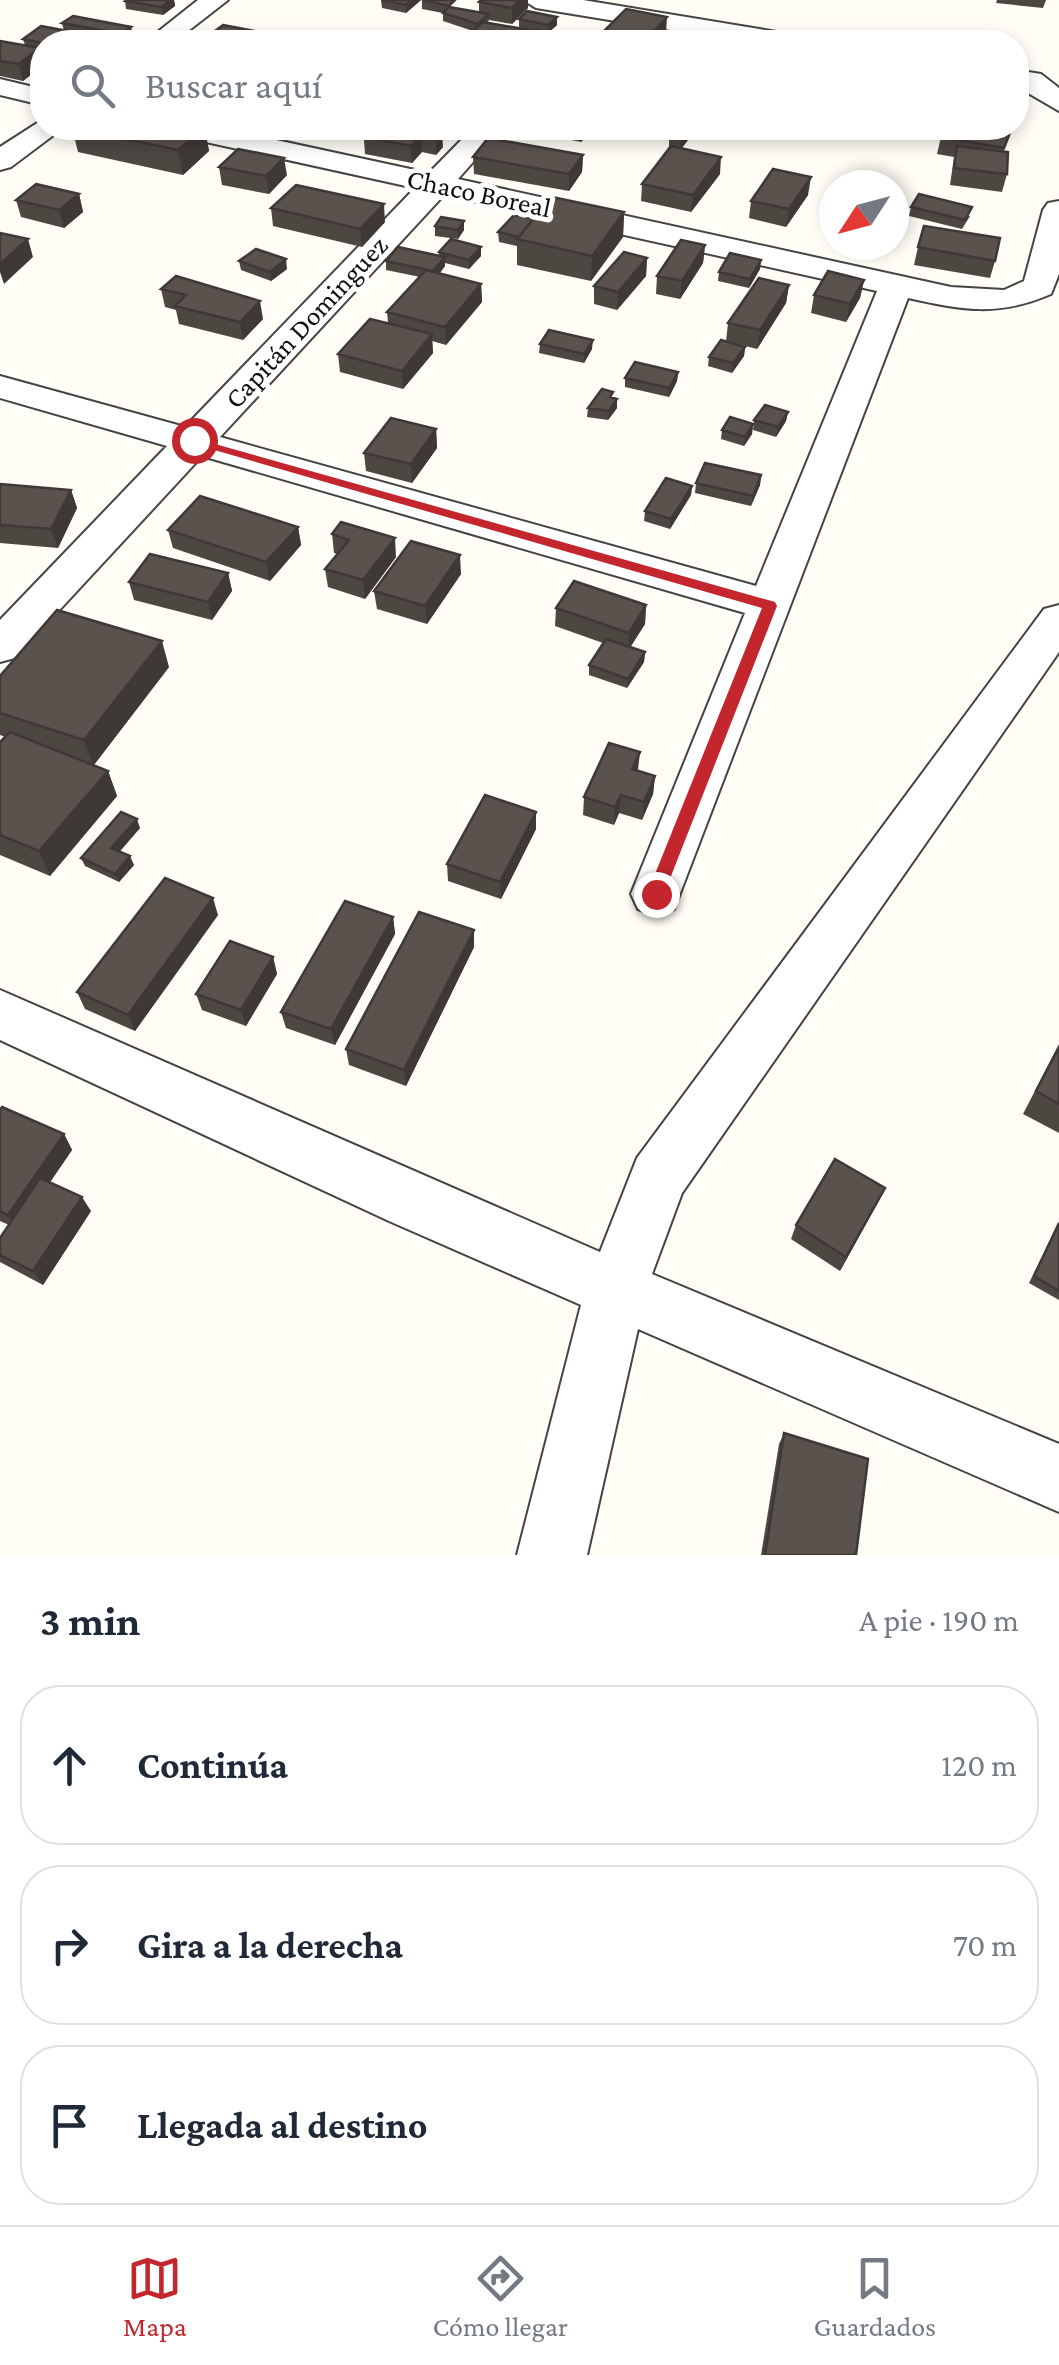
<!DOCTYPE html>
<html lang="es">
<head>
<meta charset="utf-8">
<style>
  :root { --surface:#fff; --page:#f6f6f7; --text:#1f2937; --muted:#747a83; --line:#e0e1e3; --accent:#c4262e }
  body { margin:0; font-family:"Crimson Pro",serif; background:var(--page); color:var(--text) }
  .compass { position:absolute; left:819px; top:170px; width:90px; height:90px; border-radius:50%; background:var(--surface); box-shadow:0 5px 15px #0003; rotate:234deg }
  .stop { position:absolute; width:30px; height:30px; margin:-22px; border:8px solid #c4262e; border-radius:50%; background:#fff }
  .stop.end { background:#c4262e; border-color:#fff; box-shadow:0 2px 10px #0008 }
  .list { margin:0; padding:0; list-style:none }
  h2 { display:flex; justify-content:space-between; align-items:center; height:130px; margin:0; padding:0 40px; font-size:42px }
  h2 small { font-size:32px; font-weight:400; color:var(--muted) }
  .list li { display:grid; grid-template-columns:65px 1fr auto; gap:30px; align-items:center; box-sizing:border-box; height:160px; margin:0 20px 20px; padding:0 20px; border:2px solid var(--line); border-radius:40px }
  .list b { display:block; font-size:38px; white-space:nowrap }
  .list em { font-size:32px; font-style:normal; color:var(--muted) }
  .icon { flex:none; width:55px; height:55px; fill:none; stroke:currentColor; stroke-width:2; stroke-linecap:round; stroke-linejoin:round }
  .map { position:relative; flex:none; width:1059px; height:1555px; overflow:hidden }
  .search { position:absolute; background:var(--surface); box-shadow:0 5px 15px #0003; left:30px; right:30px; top:30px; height:110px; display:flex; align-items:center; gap:25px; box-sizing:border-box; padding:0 35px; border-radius:40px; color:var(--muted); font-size:38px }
  .sheet { height:670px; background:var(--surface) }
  nav { display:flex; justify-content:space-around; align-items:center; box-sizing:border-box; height:140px; border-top:2px solid var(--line); background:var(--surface); font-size:28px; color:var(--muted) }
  nav a { display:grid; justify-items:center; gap:5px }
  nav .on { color:var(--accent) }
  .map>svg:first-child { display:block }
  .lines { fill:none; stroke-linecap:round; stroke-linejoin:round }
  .minor-casing { stroke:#444; stroke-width:4 }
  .minor { fill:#fff; fill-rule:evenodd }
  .wall { fill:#4d4742 }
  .shaded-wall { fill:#3f3936 }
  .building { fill:#5a524d; stroke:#3f3936; stroke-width:2.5 }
  .route { fill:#c4262e }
  .labels { text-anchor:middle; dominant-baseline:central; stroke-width:10; stroke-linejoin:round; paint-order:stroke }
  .far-street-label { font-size:28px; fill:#111; stroke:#fff }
</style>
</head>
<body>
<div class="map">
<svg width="1059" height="1555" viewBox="0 0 1059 1555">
  <rect width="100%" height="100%" fill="#fffdf5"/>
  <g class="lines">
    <g class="minor-casing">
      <path id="minor" d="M198 0H228L174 42H145Z
        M523 0H583L789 34 802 42H744L536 8Z
        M1016 70 1041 74 1059 88V111L1016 86Z
        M0 79 42 89V105L0 95Z
        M42 120V128H59L55 134 11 167 0 170V147Z
        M169 128H221L429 173 473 128H503L458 179 951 287 1004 290 1024 281 1043 210 1048 203 1059 201V274L1051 294C998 317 963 310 908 298L674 909 656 915 638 909 631 894 745 613 202 456 15 658 0 662V620L167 446 0 398V376L185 427 415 188 183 137 173 134ZM444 195 877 291 756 586 220 437Z
        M1059 605V652L682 1193 652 1274 1059 1444V1512L638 1329 587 1555H517L581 1305 389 1221 0 1040V990L600 1252 637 1158 1044 609Z"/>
    </g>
    <use href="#minor" class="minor"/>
  </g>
  <path class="wall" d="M126 0H174L175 6 163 15 126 9 125 1Z
    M381 0H421L406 13 382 8Z
    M528 0V8L512 24 489 20 488 22 529 42H469V35L473 31 443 21V13L422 9V1L479 12V2Z
    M997 0H1046L1043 8 996 3Z
    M557 17V25L548 33 519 28V19Z
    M62 23 131 27 133 35 123 42 88 36 42 42V66L23 81 0 76V41L25 45 23 39 64 31Z
    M72 128H205L209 151 183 175 78 152Z
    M349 128H429L443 147 436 155 422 152 412 163 365 154 364 140 350 138Z
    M553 128H594L581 142 552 136Z
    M651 128H697L682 148 720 174 691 212 641 201 642 184 670 148H669V138L651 135Z
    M996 128 1005 152 1007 174 1002 192 950 185 954 157 937 154 941 137Z
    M583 155 582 172 569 191 474 174 473 157Z
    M219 167 287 175 269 194 222 185Z
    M79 194 83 212 64 228 21 217 16 200Z
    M808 195 786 227 749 218 751 201Z
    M911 207 970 216 962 229 909 216Z
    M271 208 385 222 362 247 273 226Z
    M624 212 623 237 591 281 517 265V246L499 242 498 232 533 219Z
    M435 226 464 230 458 239 435 236Z
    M705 245 703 263 680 299 656 294 657 276Z
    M918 247 995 261 990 278 914 265Z
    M439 252 481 256 469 269 445 263V266L440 273 481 284 482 302 446 345 432 341 433 353 403 389 340 372 338 354 388 323 387 312 420 277 386 270V261L439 256Z
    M647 258 646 276 617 310 594 304V286Z
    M761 260 760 269 749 288 718 281 719 272Z
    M239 261 287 269 271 281 241 270Z
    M176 276 263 319 243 340 179 324 176 310 165 307 161 289Z
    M864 280 860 298 846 322 811 313 814 295Z
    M789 285 786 303 757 349 726 341 728 323Z
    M540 344 592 349 584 363 539 353Z
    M745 347 744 356 732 373 708 366 709 357Z
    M678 372 677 381 669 397 625 387V378Z
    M612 398 617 399V408L608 420 587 417 588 408Z
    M788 412 786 421 776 437 753 430 754 420Z
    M753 424 752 434 744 446 721 439 722 430Z
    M436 429 437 448 412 483 366 471 364 453Z
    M761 475 760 485 751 506 695 493 696 483Z
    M0 484 71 490 77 508 58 548 0 543Z
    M692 486 691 495 670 529 644 521 645 511Z
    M298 527 301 545 270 581 173 548 168 530Z
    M332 534 396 557 365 599 328 587 325 569 337 554 334 553Z
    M228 573 232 591 212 620 134 600 129 582Z
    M461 574 427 624 377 609 374 591Z
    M646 605 645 624 630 647 645 652 644 662 627 688 589 675V665L603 643 555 626 556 608Z
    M169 667 94 765 108 771 117 796 50 876 0 855V742L5 737 0 735V676Z
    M638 770 655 776 653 794 642 820 619 813 614 825 583 815 584 797Z
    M536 812V829L501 899 448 881 447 864Z
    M140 828 120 851 134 865 119 882 85 866 81 858Z
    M218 915 135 1031 85 1009 77 992Z
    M393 917 395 934 335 1045 286 1028 281 1012Z
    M474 947 406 1086 349 1065 346 1049Z
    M273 957 277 974 246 1026 202 1010 196 994Z
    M1059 1044V1133L1023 1114Z
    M0 1110 64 1134 72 1150 50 1182 91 1211 43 1285 0 1262V1238L9 1225 0 1221Z
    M878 1202 840 1271 791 1239 796 1225Z
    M1059 1222V1300L1029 1283Z
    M784 1433 856 1555H761L779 1444Z"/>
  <path class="shaded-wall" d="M170 0H174L175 6 163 15 162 7Z
    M411 0H421L406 13V5Z
    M520 0H528V8L512 24V8Z
    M557 17V25L548 33V25Z
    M667 17 666 33 658 42H644Z
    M131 27 133 35 123 42 121 34Z
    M529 30V42H516Z
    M254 31 255 39 251 42H240Z
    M88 35 90 42H78Z
    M40 48 42 66 23 81 19 64Z
    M204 128 209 151 183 175 178 150Z
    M581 128H594L581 142Z
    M686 128H697L680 150 682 133Z
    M442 130 443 147 436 155V137Z
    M421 134 422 152 412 163 411 146Z
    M583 155 582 172 569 191V174Z
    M721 157 720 174 691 212 693 195Z
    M284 158 287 175 269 194 266 176Z
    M811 177 808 195 786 227 789 209Z
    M79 194 83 212 64 228 59 210Z
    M384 204 385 222 362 247 360 229Z
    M624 212 623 237 591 281 592 256Z
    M464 221V230L458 239V230Z
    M28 239 33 257 4 284 0 272V264Z
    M705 245 703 263 680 299 682 281Z
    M481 247V256L469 269V260Z
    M445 257V266L434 280 433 271Z
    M647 258 646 276 617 310 618 292Z
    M286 259 287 269 271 281 270 272Z
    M761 260 760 269 749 288 750 279Z
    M864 280 860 298 846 322 850 304Z
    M481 284 482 302 446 345 445 327Z
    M789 285 786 303 757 349 760 330Z
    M260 301 263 319 243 340 240 322Z
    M432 334 433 353 403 389 402 371Z
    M593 340 592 349 584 363V354Z
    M745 347 744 356 732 373 733 363Z
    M678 372 677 381 669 397V388Z
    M617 399V408L608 420 609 411Z
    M788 412 786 421 776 437 778 427Z
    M753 424 752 434 744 446 745 437Z
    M436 429 437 448 412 483 411 464Z
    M761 475 760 485 751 506 753 496Z
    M692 486 691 495 670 529 671 519Z
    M71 490 77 508 58 548 51 529Z
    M298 527 301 545 270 581 266 562Z
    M395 538 396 557 365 599 363 580Z
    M460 555 461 574 427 624 425 606Z
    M228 573 232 591 212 620 208 602Z
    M646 605 645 624 628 651 629 633Z
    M162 641 169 667 93 766 84 740Z
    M645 652 644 662 627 688 628 679Z
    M640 752 638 770 632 769Z
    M108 771 117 796 50 876 39 851Z
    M655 776 653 794 642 820 644 802Z
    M621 795 619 813 614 825 615 807Z
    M536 812V829L501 899 500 882Z
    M137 819 140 828 115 857 111 848Z
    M130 856 134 865 119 882 115 874Z
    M213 898 218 915 135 1031 128 1015Z
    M393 917 395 934 335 1045 331 1029Z
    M474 930V947L406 1086 404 1070Z
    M273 957 277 974 246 1026 241 1010Z
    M64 1134 72 1150 18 1229 8 1215Z
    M885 1188 878 1202 840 1271 846 1257Z
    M82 1197 91 1211 43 1285 33 1271Z"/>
  <path class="building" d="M126 0H170L162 7 125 1Z
    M382 0H411L406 5Z
    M422 0H455L449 6Z
    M481 0H520L512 8 479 2Z
    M449 7 489 14 478 24 443 13Z
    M626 9 667 17 644 42H618L597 38Z
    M527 11 557 17 548 25 519 19Z
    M73 16 131 27 121 34 62 23Z
    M483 22 529 30 516 42 469 35Z
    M223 25 254 31 240 42H211L203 40Z
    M41 26 88 35 78 42H81L42 43 23 39Z
    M750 35 793 42H744Z
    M0 41 40 48 19 64 0 61Z
    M72 128H204L178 150Z
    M373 128H429L442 130 436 137 421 134 411 146 364 137Z
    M672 128H686L682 133 670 130Z
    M945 128H996L1011 130 1004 148 941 137Z
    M488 138 583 155 569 174 473 157Z
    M671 146 721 157 693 195 642 184Z
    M957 146 1008 152 1007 174 954 168Z
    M238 149 284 158 266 176 219 167Z
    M773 169 811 177 789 209 751 201Z
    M36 184 79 194 59 210 16 200Z
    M296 185 384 204 360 229 271 208Z
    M919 194 972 207 965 220 911 207Z
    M552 197 624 212 592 256 517 239Z
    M514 215 533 219 519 237 498 232Z
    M441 217 464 221 458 230 435 226Z
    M924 226 1000 238 995 261 918 247Z
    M0 233 28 239 0 264Z
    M451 239 481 247 469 260 439 252Z
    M681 240 705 245 682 281 657 276Z
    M398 247 445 257 433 271 386 261Z
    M256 249 286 259 270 272 239 261Z
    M624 252 647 258 618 292 594 286Z
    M730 253 761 260 750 279 719 272Z
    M426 270 481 284 445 327 387 312Z
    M828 271 864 280 850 304 814 295Z
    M176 276 260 301 240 322 175 306 186 295 161 289Z
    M759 278 789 285 760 330 728 323Z
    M370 319 432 334 402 371 338 354Z
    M549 330 593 340 584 354 540 344Z
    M721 340 745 347 733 363 709 357Z
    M635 362 678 372 669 388 625 378Z
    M602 389 613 392 610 397 617 399 609 411 588 408Z
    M765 405 788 412 778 427 754 420Z
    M730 417 753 424 745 437 722 430Z
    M391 418 436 429 411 464 364 453Z
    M705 463 761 475 753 496 696 483Z
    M666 478 692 486 671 519 645 511Z
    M0 484 71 490 51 529 0 525Z
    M200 496 298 527 266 562 168 530Z
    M341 522 395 538 363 580 325 569 349 540 332 534Z
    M411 541 460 555 425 606 374 591Z
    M150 554 228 573 208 602 129 582Z
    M574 581 646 605 629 633 556 608Z
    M57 610 162 641 84 740 0 713V676Z
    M606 639 645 652 628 679 589 665Z
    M10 732 108 771 39 851 0 835V742Z
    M609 743 640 752 632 769 655 776 644 802 621 795 615 807 584 797Z
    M485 795 536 812 500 882 447 864Z
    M121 812 137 819 111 848 130 856 115 874 81 858Z
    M165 878 213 898 128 1015 77 992Z
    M345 901 393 917 331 1029 281 1012Z
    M419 912 474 930 404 1070 346 1049Z
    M230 941 273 957 241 1010 196 994Z
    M1059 1047V1104L1036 1091Z
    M2 1107 64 1134 8 1215 0 1211V1110Z
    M835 1159 885 1188 846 1257 796 1225Z
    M40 1178 82 1197 33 1271 0 1255V1238Z
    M1059 1223V1291L1034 1276Z
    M784 1433 868 1459 856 1555H765Z"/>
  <path class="route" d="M190 437 775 602 777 606 662 899 656 901 647 894 762 608 190 443Z"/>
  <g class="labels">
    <g class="far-street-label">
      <text transform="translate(479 193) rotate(12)">Chaco Boreal</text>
      <text transform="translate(306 322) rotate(-47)">Capitán Dominguez</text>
    </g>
  </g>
</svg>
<svg class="compass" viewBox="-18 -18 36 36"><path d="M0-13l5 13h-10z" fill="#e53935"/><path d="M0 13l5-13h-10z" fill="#747a83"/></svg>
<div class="stop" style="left:194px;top:440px"></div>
<div class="stop end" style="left:656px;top:894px"></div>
<div class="search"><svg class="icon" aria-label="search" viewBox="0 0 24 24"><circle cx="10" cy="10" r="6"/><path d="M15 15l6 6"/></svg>Buscar aquí</div>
</div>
<section class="sheet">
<h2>3 min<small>A pie · 190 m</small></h2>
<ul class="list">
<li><svg class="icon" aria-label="ahead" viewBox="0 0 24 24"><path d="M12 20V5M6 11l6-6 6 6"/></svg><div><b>Continúa</b></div><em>120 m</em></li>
<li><svg class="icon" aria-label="right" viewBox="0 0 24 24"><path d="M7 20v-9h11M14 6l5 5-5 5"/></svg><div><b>Gira a la derecha</b></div><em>70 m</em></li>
<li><svg class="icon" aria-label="arrive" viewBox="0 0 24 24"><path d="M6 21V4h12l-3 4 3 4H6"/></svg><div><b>Llegada al destino</b></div></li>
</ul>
</section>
<nav>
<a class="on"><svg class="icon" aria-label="map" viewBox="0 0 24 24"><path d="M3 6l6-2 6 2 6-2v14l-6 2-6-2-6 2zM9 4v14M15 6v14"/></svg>Mapa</a>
<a><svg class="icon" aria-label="directions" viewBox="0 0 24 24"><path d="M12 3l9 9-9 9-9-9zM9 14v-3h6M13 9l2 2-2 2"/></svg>Cómo llegar</a>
<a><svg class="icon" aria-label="saved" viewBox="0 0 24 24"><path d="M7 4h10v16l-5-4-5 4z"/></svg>Guardados</a>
</nav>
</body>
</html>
